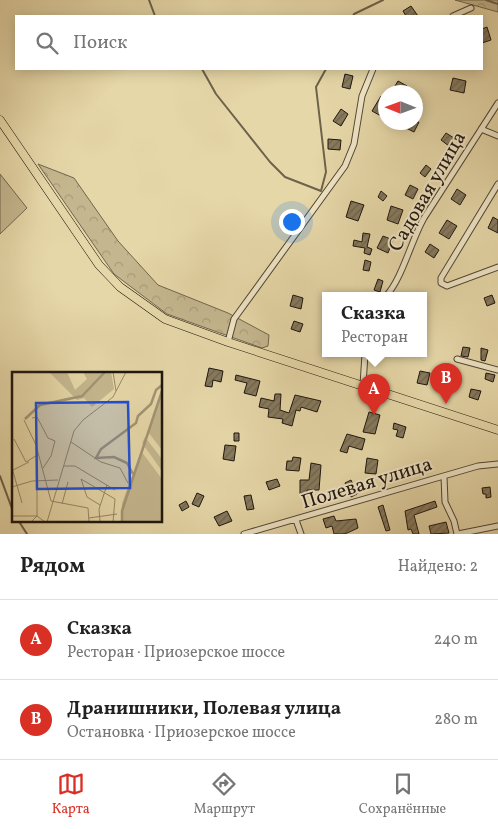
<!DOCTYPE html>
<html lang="ru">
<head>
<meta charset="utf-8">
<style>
  :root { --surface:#fff; --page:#f2f2f2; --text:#222; --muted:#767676; --line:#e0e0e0; --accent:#d93025 }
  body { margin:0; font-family:Vollkorn,serif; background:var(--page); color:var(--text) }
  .compass { position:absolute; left:378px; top:85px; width:45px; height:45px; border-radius:50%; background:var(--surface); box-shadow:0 2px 12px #0003; rotate:271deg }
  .you { position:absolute; left:291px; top:221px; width:18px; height:18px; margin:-12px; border:4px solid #fff; border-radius:50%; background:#1a73e8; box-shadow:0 0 0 8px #1a73e833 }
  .badge { display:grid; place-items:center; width:32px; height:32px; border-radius:50%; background:var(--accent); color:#fff; font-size:16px; font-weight:700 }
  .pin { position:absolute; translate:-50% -41px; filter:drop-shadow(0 1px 2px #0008) }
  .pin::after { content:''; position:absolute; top:26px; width:18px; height:15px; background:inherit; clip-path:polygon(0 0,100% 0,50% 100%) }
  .popup { position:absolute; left:322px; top:292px; width:105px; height:65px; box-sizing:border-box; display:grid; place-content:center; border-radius:0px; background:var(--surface); filter:drop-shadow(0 1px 4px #0005); font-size:16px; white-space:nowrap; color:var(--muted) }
  .popup b { font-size:19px; color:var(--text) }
  .popup::after { content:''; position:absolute; left:50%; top:100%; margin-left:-10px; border:10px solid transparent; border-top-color:var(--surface) }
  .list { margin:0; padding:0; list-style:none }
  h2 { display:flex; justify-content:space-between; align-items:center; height:65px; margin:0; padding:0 20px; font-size:21px }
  h2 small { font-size:16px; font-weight:400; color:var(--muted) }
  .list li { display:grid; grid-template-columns:32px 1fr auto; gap:15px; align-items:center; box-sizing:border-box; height:80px; padding:0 20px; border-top:1px solid var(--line) }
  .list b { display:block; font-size:19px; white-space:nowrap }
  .list p { margin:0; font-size:16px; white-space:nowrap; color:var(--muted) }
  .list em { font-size:16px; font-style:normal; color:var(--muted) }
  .icon { flex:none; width:28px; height:28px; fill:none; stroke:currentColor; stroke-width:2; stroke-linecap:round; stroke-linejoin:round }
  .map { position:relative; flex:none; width:498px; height:534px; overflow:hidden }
  .search { position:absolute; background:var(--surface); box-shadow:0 2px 12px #0003; left:15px; right:15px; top:15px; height:55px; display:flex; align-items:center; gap:12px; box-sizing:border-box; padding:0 18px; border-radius:0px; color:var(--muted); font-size:19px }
  .sheet { height:225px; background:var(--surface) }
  nav { display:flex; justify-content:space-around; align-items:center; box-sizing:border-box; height:70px; border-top:1px solid var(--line); background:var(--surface); font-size:14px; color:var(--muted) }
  nav a { display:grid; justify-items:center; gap:2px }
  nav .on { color:var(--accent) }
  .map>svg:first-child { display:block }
  .grass { fill:#c4b68e; stroke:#71664e }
  .forest { fill:url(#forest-crowns); stroke:#71664e }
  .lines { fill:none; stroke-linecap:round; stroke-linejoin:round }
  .stream { stroke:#6d624b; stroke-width:2 }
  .building { fill:url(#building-hatch); stroke:#1e150e }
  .street-casing { stroke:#504634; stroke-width:7 }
  .primary-casing { stroke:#1e150e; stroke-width:9 }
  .street { stroke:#efe5c6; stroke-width:5 }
  .primary { stroke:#e6d7a8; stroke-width:8 }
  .labels { text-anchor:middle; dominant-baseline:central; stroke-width:4; stroke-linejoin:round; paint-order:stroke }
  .street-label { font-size:20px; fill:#1e150e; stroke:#efe5c6 }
  .inset-river { fill:none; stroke:#a29574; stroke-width:2.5 }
  .inset-road { fill:none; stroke:#96896a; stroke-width:1 }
  .view { fill:#1d4ed8; fill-opacity:0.15; stroke:#1d4ed8; stroke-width:2.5 }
  .inset-edge { fill:none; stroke:#1e150e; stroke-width:2.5 }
</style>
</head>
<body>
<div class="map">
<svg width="498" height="534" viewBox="0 0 498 534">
  <defs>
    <pattern id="forest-crowns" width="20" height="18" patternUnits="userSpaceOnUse" patternTransform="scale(1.25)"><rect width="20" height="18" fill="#c4b68e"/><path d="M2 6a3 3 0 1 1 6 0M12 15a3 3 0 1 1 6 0" fill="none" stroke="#a89c79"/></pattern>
    <pattern id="building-hatch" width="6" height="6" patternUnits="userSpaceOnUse" patternTransform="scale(1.25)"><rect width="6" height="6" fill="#867a5e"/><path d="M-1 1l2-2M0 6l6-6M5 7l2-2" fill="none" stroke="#6d634c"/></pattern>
  </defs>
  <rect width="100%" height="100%" fill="#e6d7a8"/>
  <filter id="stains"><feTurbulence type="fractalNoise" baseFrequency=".004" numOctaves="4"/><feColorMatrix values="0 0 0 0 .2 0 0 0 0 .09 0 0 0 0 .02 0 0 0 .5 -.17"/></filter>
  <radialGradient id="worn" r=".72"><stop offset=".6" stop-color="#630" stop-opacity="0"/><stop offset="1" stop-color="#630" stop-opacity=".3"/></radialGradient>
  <path class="grass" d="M0 174 27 208 0 234Z"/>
  <path class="forest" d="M455 0H498V12Z
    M38 164 74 178 118 241 158 285 228 313 269 335 268 346 262 348 167 314 114 274Z"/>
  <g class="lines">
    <path class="stream" d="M149 0 155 16
      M486 0 498 4
      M353 16 354 14 383 0
      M202 69 216 94 270 162 285 177 321 191 326 172 316 87 326 69
      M0 476 14 514
      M18 520 27 534"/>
  </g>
  <path class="building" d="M411 6 418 16H406L403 11Z
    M487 27 491 40 482 43V29Z
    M345 74 353 76 350 89 342 87Z
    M453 78 466 81 464 93 450 90Z
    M398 81 407 86 403 92 392 91Z
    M381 96 386 99V109L381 116 372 111Z
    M341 109 348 114 341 126 333 121Z
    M407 122H419L414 132 404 127Z
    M446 133 454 138 449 146 441 140Z
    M328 139 341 140 340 150 328 149Z
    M426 165 431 169 425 177 420 173Z
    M410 185 418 189 413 199 405 195Z
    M457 189 466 195 460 205 451 199Z
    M381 191 387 196 383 201 378 197Z
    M351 201 364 205 358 221 346 217Z
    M391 206 403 210 398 224 387 220Z
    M493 217 498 220V233L488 228Z
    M447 220 457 226 449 239 439 233Z
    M363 233 370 234 367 247 372 249 370 255 364 253 365 248 353 246 354 240 362 242Z
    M383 236 393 240 388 253 377 248Z
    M430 244 439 250 434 258 425 252Z
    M365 260 371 262 369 271 363 270Z
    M378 279 383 281 380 292 374 290Z
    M293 295 303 298 301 309 290 306Z
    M492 295 495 303 487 306 484 298Z
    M294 321 303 324 300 332 291 329Z
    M463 347 470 348 468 357 461 356Z
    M481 348 488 350 485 361 481 360Z
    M209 368 223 371 221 382 213 380 212 387 205 386Z
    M420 371 430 373 427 385 417 383Z
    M486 373 495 375 493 382 485 379Z
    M236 375 260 381 256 396 244 393 247 383 235 380Z
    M471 389 481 391 478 400 469 397Z
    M275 394H281L280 410 289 413 295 395 321 401 317 412 301 407 300 411 296 410 292 426 282 423 283 419 268 417 269 409 259 407 261 398 274 401Z
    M369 412 380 415 375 434 363 432Z
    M394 423 406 427 403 438 396 436 398 430 393 429Z
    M234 433H239V441H234Z
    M347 434 365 439 362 450 349 446 347 453 340 451Z
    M225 445 236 446 234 461 223 459Z
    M293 457 301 458 299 471 286 470 287 461H292Z
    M367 458 378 460 376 474 365 473Z
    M311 463 321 465 319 490H307V494H300V480H309Z
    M277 479 280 486 269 490 266 482Z
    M351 480 357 494 351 497 349 493 336 497 333 491 346 486 345 483Z
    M490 487 491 497 486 498V494H483L482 488Z
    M197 493 204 496 199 507 192 504Z
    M251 495 254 509 247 510 244 496Z
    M186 501 189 507 182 511 179 505Z
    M435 501 437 507 414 515 419 534H413L411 529 408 530 405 511Z
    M383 505 390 530 386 531 378 507Z
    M227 511 232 521 219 526 214 517Z
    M334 516 336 521 356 519 358 528 345 534H334L332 526 326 528 323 519Z
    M446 522 449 533 431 534 429 526Z"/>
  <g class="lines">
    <g class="street-casing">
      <path id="street" d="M453 16 471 8
        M481 129 498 136
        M498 184 441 278V283L447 286 498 267
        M386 296C402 279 411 241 424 218L498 103
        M228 342 234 319 345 166 354 144 362 96 373 69
        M457 359 498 370
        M363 385 365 354
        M444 476 445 502 454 521 457 534
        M296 520 301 534
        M244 534 478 466 498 464
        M458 534 498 526"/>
    </g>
    <g class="primary-casing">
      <path id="primary" d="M0 120 99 265 120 287 165 319 228 342 498 430"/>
    </g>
    <use href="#street" class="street"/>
    <use href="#primary" class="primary"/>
  </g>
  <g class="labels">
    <g class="street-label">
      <text transform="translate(428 192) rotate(-60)">Садовая улица</text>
      <text transform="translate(367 484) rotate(-17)">Полевая улица</text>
    </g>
  </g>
  <g transform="translate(12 372)">
    <rect width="150" height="150" fill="#e6d7a8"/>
    <path d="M37 0H55L63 18 75 7 71 0H99L102 17 80 35 72 26 65 28ZM133 65 150 87V99L130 71Z" fill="#c4b68e"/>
    <path d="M150 19V78L136 60ZM129 79 150 107V150H109L110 131Z" fill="#c4b68e"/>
    <path class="inset-river" d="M13 47 28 33 70 24 93 0M121 102 115 91 102 85 84 86 89 77 124 51 126 44 139 32 144 18 150 13M110 150V139L150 19"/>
    <path class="inset-road" d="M101 0 104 19M20 46 25 45 36 66 43 69 39 84 31 96M12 48 24 73 39 129 76 136 77 150M2 67 14 90 27 82M59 70 89 90 108 96 116 111M52 94H63L103 118M0 96 10 131M1 98 17 90M0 115 20 109 46 108M50 132 56 110M88 133 75 125 69 107 103 127 101 150M0 144H25V110M77 146 105 142M3 150H19M19 150 25 144 33 150M35 150 62 59 71 48 101 25 114 0M88 150 87 137 95 113"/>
    <path class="view" d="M116 30 118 116 25 117 24 31Z"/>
    <rect width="150" height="150" class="inset-edge"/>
  </g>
  <rect width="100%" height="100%" filter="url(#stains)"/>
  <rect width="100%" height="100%" fill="url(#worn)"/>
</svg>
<svg class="compass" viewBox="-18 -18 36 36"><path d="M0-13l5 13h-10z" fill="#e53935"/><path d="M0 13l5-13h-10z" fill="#767676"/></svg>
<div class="you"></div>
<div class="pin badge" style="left:374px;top:415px">A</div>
<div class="popup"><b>Сказка</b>Ресторан</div>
<div class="pin badge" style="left:446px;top:404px">B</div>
<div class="search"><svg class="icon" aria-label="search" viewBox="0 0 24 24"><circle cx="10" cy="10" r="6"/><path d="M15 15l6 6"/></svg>Поиск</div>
</div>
<section class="sheet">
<h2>Рядом<small>Найдено: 2</small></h2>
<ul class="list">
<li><span class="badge">A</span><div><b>Сказка</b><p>Ресторан · Приозерское шоссе</p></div><em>240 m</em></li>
<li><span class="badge">B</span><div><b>Дранишники, Полевая улица</b><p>Остановка · Приозерское шоссе</p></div><em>280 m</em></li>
</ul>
</section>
<nav>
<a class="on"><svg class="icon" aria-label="map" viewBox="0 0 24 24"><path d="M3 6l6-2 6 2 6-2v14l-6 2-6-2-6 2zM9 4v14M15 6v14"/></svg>Карта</a>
<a><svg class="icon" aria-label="directions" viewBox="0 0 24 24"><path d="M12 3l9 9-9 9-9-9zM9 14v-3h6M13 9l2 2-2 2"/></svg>Маршрут</a>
<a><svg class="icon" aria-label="saved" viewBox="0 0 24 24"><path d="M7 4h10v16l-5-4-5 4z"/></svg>Сохранённые</a>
</nav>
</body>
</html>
